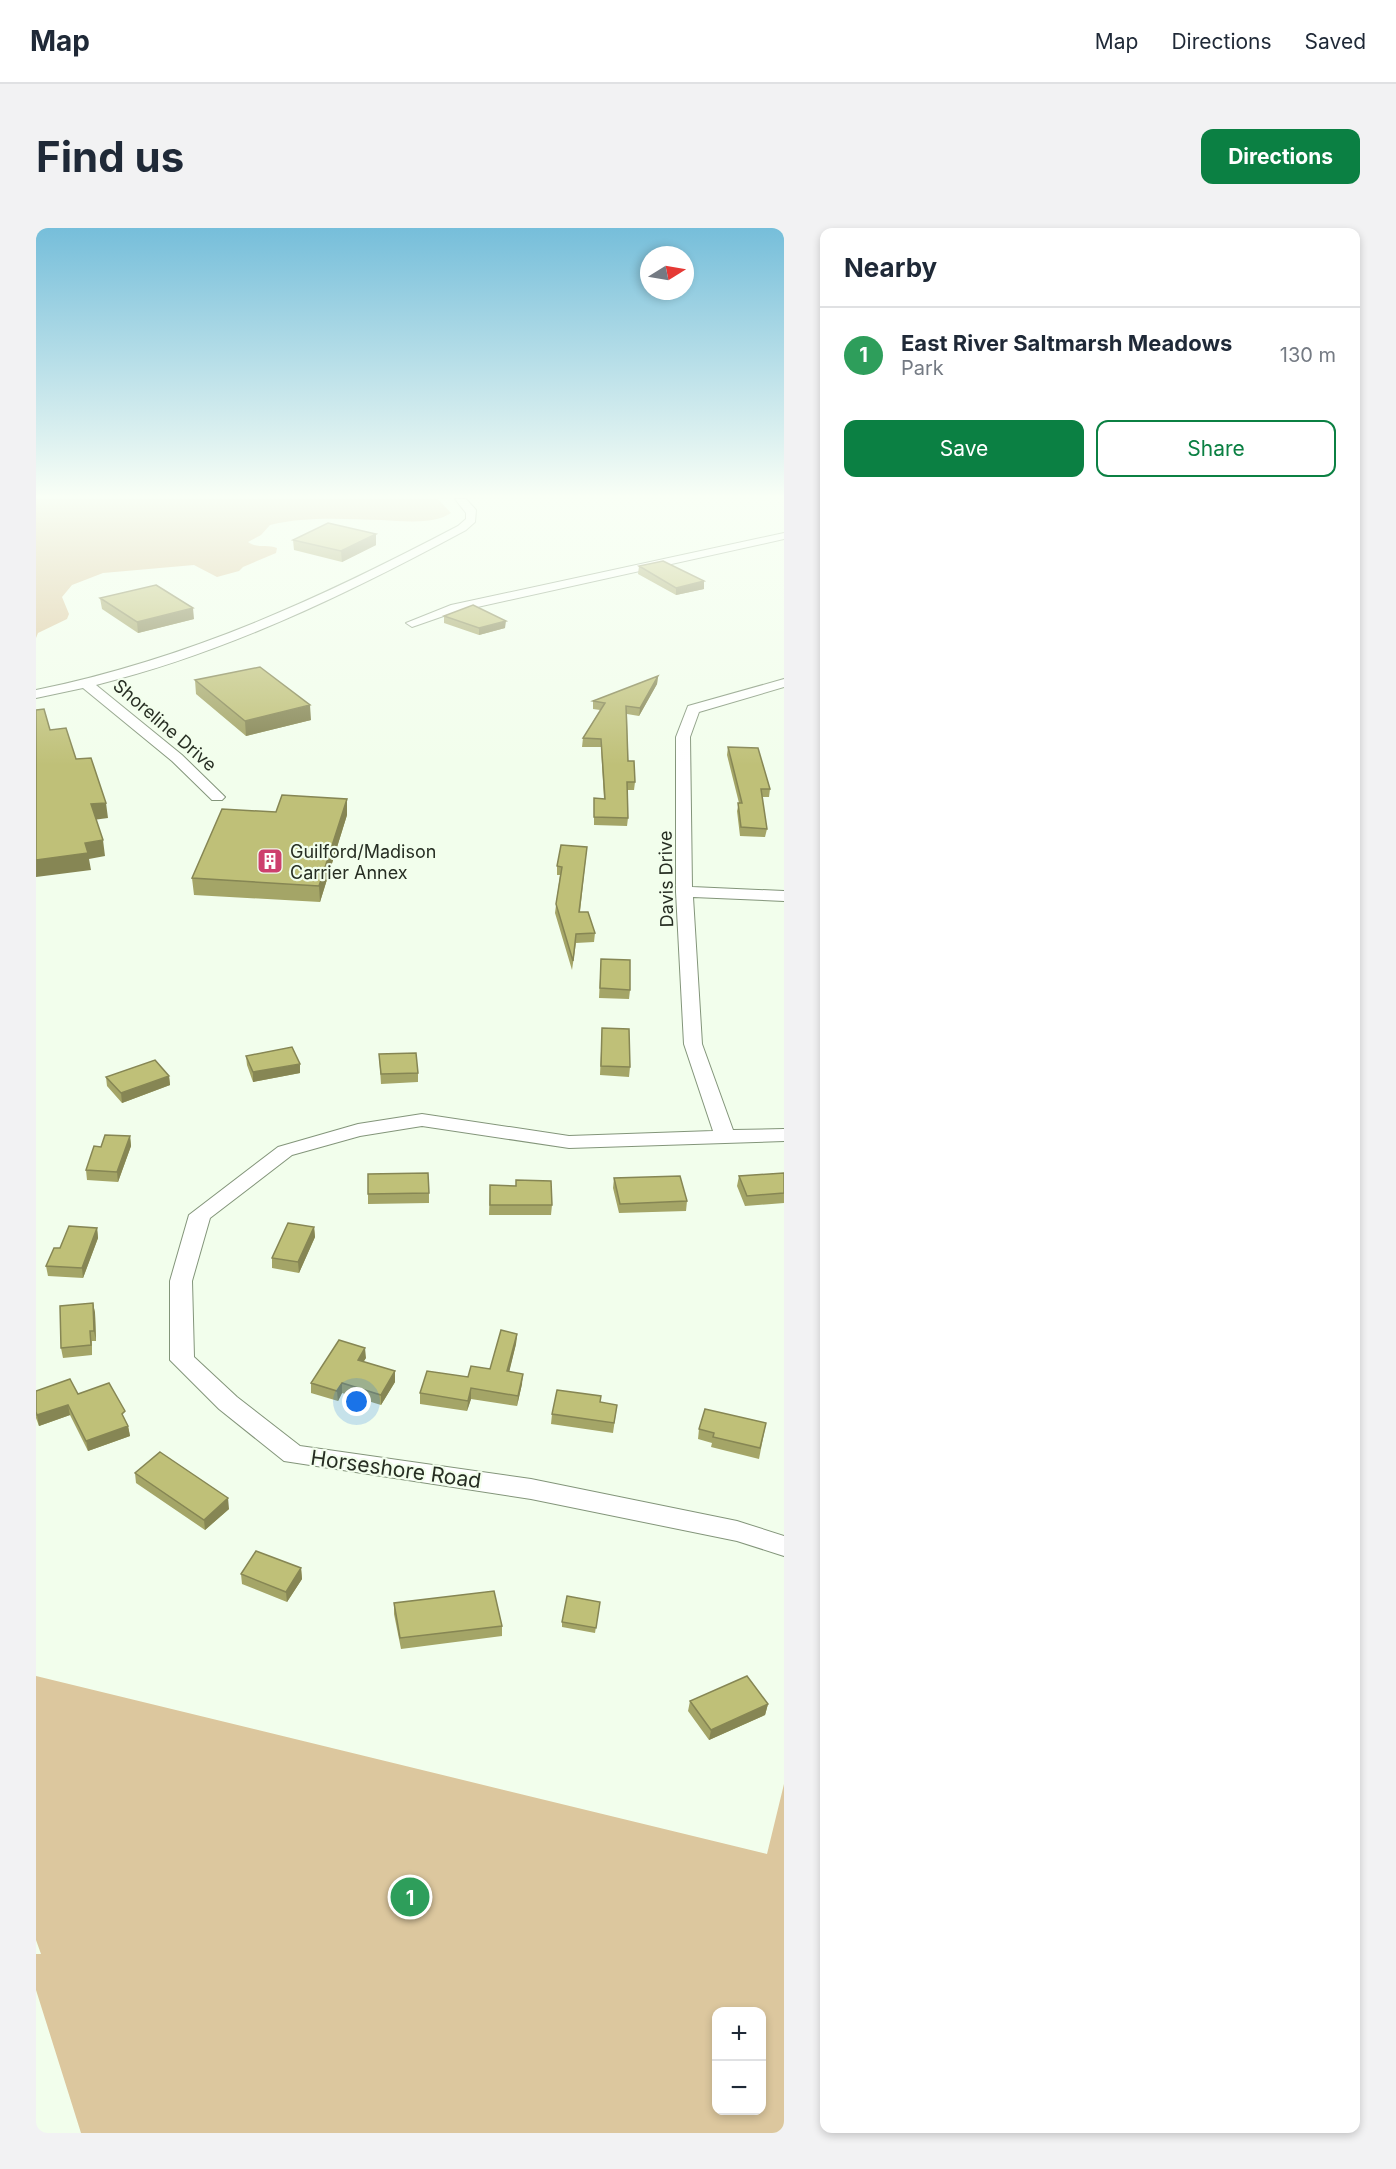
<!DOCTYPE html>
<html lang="en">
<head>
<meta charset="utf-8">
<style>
  :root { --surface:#fff; --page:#f2f2f3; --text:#1f2937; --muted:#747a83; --line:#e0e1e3; --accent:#0b8043 }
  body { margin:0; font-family:Inter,sans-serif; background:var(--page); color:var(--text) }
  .controls { position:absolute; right:18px; bottom:18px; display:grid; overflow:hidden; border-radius:12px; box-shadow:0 3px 9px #0003 }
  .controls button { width:54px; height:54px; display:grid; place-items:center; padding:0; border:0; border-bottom:2px solid var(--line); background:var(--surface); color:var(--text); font:30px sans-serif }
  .compass { position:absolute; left:604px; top:18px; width:54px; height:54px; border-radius:50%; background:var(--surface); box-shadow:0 3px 9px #0003; rotate:79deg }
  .you { position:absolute; left:321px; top:1174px; width:21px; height:21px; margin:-15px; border:4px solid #fff; border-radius:50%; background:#1a73e8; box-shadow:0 0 0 9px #1a73e833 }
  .badge { display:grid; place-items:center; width:39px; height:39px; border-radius:50%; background:var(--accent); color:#fff; font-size:20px; font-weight:700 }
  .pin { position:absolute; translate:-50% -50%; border:3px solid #fff; box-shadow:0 2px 6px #0006 }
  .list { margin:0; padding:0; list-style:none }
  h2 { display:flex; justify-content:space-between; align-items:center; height:78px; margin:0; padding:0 24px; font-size:26px }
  h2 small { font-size:20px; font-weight:400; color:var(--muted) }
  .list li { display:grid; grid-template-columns:39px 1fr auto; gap:18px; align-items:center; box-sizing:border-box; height:96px; padding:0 24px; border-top:2px solid var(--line) }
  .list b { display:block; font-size:22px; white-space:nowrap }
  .list p { margin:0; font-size:20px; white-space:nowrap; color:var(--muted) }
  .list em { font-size:20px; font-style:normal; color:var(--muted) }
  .actions { display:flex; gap:12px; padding:18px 24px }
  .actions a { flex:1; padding:14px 0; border:2px solid var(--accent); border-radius:12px; text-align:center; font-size:21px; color:var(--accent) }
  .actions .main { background:var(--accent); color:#fff }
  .map { position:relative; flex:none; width:748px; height:1905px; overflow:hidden; border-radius:12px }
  header { display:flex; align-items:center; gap:36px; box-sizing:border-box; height:84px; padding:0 30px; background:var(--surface); border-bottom:2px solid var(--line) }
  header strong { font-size:28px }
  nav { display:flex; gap:33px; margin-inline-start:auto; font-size:21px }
  .intro { display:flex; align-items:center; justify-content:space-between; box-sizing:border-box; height:144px; padding:0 36px }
  h1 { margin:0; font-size:42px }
  .button { padding:15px 27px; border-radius:12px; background:var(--accent); color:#fff; font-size:21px; font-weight:700 }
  main { display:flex; gap:36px; padding:0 36px }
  aside { flex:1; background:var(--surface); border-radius:12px; box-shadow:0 3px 9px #0003 }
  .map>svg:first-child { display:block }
  .green { fill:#dcc79e; fill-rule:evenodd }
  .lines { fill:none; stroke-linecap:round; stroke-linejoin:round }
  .minor-casing { stroke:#83957a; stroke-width:2 }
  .minor { fill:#fff; fill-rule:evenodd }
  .wall { fill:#a4a567 }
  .shaded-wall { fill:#868654 }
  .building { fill:#bfc078; stroke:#868654; stroke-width:1.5 }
  .labels { text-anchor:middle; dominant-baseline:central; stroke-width:4.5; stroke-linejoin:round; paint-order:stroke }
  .far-street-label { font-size:18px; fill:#272e23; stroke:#f2feec }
  .far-poi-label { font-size:18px; fill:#272e23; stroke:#f2feec; text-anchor:start }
  .street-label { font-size:21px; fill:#272e23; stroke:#f2feec }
</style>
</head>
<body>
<header>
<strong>Map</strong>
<nav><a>Map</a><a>Directions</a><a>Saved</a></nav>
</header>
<div class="intro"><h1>Find us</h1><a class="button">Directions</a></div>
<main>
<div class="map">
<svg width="748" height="1905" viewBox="0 0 748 1905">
  <rect width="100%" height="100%" fill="#f2feec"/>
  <path class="green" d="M0 271H402L415 285C397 297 367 293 346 292 311 291 269 288 234 297L225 307 212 314C221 321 231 316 241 320L240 325 207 339 203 343 181 349 158 337 67 345 36 357 26 369 33 386 31 391 2 405 0 410Z
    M0 1448 731 1626 748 1556V1905H45L0 1762V1726H5L0 1712ZM680 1784H726V1882H680Z"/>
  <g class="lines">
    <g class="minor-casing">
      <path id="minor" d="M419 271H430L440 282 439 294 430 302C311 366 192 424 60 457L146 527 186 566 189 569 186 572H176L136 533 47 460 0 470V462C155 430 283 371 422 298L430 291V285Z
        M748 305V311L419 384 376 399 370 395 415 377Z
        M748 451V459L663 484 654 509 656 659 748 663V673L657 669 666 816 697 902 748 901V913L533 920 386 898 324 908 256 927 174 990 156 1053 158 1129 201 1169 264 1218 495 1251 701 1293 748 1308V1328L701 1313 495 1271 248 1233 183 1181 134 1132V1053L153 987 242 919 322 896 386 886 533 908 677 903 648 816 640 664V509L652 478Z"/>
    </g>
    <use href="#minor" class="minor"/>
  </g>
  <path class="wall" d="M340 306V317L306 334 258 322 257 312Z
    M603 338 668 353V361L640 367 602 346Z
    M64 370 158 391 102 405 66 381Z
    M408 388 469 400 443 407 408 395Z
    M622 448 621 456 603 488 591 486 592 533 599 554 598 562H591L592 590 591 598 558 597V570L568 571 565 519H546L547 510 564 482 557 481V473Z
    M159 452 275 492 210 508 160 466Z
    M692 519 734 561 733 569H726L731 601 729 609 704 608 701 583 703 575 691 527Z
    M311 587 284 674 158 667 156 650Z
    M551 619 544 684 559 705 558 714 540 715 536 742 519 685 524 647H521V638Z
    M565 731 594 762 593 771 563 770Z
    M566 800 594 839 593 849 564 847Z
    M343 826 382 845V854L345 856Z
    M210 828 264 845 217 854 211 837Z
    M133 848 134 857 86 875 71 858 70 849Z
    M94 908 95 918 82 954 51 952 50 942 65 919Z
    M748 945V975L709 978 701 958 703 948Z
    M332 946 393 965V975L332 976Z
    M578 950 651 973 650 983 583 985 577 960Z
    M454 957 480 958 516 977 515 987H453Z
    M278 999 279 1009 263 1045 236 1040V1030Z
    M61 1000 62 1010 47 1050 12 1048 10 1038 24 1020Z
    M57 1075 59 1085 60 1113H56V1127L27 1130 25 1120Z
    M481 1106 480 1116 473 1143 486 1156 481 1178 435 1171 431 1183 384 1176V1165L454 1141Z
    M330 1130 327 1134 359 1154 345 1177 306 1165 302 1173 275 1165V1155Z
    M0 1163 90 1194 92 1198 94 1208 52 1223 34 1187 3 1198 0 1190Z
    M564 1174 581 1177 577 1205 515 1196 516 1186Z
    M730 1195 723 1231 675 1219 676 1215 662 1211 663 1201Z
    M99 1245 193 1281 169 1302 100 1255Z
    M265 1340 266 1351 251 1374 206 1356 205 1346Z
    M564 1374 559 1405 526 1399V1394Z
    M358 1375 466 1398V1408L365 1421 358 1386Z
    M654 1473 732 1476 729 1487 673 1512 652 1483Z"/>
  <path class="shaded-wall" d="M340 306V317L306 334 305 323Z
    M668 353V361L640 367V360Z
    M157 380 158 391 102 405 101 394Z
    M470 393 469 400 443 407V400Z
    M622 448 621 456 603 488 604 480Z
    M274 477 275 492 210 508 209 493Z
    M311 571V587L284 674 283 658Z
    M70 575 72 590 57 592 55 576Z
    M67 612 69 628 53 631 55 642 0 649V632L49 615Z
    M264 836V845L217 854V844Z
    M133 848 134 857 86 875 85 865Z
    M94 908 95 918 82 954 81 944Z
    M278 999 279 1009 263 1045 262 1034Z
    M61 1000 62 1010 47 1050 46 1040Z
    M57 1075 59 1085 60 1113 58 1103Z
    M481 1106 480 1116 471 1153V1143Z
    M329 1120 330 1130 322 1142V1132Z
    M359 1143V1154L345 1177V1167Z
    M487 1146 486 1156 481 1178 482 1168Z
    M306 1155V1165L302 1173 301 1163Z
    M435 1160V1171L431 1183 432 1173Z
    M32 1177 34 1187 3 1198 1 1187Z
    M92 1198 94 1208 52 1223 50 1213Z
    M192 1270 193 1281 169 1302 168 1292Z
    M265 1340 266 1351 251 1374 250 1364Z
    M732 1476 729 1487 673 1512 675 1502Z"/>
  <path class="building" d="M292 295 340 306 305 323 257 312Z
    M627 333 668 353 640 360 603 338Z
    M120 357 157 380 101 394 64 370Z
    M437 377 470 393 443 400 408 388Z
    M224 439 274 477 209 493 159 452Z
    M622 448 604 480 590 478 592 533H598L599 554H591L592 590 558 589V570L569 571 565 511 547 510 569 475 557 473Z
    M8 481 14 502 30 500 40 531 55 530 70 575 55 576 67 612 49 615 52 625 0 632V482Z
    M692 519 722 520 734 561H725L731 601 705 599 702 575H706Z
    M246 567 311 571 283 658 156 650 186 581 240 584Z
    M525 617 551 619 543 684H552L559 705 540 706 537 733 520 676 526 639 521 638Z
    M565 731 594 732V762L564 760Z
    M566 800 593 801 594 839 565 838Z
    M256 819 264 836 217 844 210 828Z
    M380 825 382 845 345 846 343 826Z
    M119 832 133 848 85 865 70 849Z
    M69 907 94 908 81 944 50 942 58 918 65 919Z
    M392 945 393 965 332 966V946Z
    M748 945V965L711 968 703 948Z
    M644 948 651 973 584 976 578 950Z
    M480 952 515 953 516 977H454V957L480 958Z
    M252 995 278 999 262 1034 236 1030Z
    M33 998 61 1000 46 1040 10 1038 18 1020H24Z
    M57 1075 58 1103H54L55 1117 25 1120 24 1078Z
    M465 1102 481 1106 471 1143 487 1146 482 1168 435 1160 432 1173 384 1165 391 1143 432 1149 435 1138 454 1141Z
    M303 1112 329 1120 322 1132 359 1143 345 1167 306 1155 301 1163 275 1155Z
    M34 1151 42 1166 73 1155 89 1183 86 1186 92 1198 50 1213 32 1177 1 1187 0 1184V1163Z
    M521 1162 565 1168 564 1174 581 1177 578 1195 516 1186Z
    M669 1181 730 1195 724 1220 677 1209 678 1205 663 1201Z
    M124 1224 192 1270 168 1292 99 1245Z
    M220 1323 265 1340 250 1364 205 1346Z
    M458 1363 466 1398 364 1410 358 1375Z
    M531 1368 564 1374 560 1400 526 1394Z
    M711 1448 732 1476 675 1502 654 1473Z"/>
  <linearGradient id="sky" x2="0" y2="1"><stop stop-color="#76beda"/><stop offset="0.5" stop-color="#f9fff6"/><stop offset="1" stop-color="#f9fff6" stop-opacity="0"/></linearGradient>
  <rect width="748" height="537" fill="url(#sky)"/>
  <defs>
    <g id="building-square" transform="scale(1.35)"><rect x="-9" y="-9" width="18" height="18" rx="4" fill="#cd406e" stroke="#f2feec"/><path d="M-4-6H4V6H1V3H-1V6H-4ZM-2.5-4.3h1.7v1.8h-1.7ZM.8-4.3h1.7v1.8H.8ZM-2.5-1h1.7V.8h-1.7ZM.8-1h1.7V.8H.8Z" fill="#fff"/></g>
  </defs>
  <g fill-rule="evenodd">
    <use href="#building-square" x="234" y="633"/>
  </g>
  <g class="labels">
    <g class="far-street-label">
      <text transform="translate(129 497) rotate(41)">Shoreline Drive</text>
      <text transform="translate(630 651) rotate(-91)">Davis Drive</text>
    </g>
    <g class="far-poi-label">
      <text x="254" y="623">Guilford/Madison<tspan x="254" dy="21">Carrier Annex</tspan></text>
    </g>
    <g class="street-label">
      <text transform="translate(360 1241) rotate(8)">Horseshore Road</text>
    </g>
  </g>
</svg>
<div class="controls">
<button>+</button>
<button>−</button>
</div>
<svg class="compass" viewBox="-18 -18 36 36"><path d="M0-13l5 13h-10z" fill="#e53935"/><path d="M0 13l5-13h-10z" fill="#747a83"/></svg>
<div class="you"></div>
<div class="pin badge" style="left:374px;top:1669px;background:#2e9e5b">1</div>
</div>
<aside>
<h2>Nearby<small></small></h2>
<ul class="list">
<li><span class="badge" style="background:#2e9e5b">1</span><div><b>East River Saltmarsh Meadows</b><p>Park</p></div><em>130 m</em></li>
</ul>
<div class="actions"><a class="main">Save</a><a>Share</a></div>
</aside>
</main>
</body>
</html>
